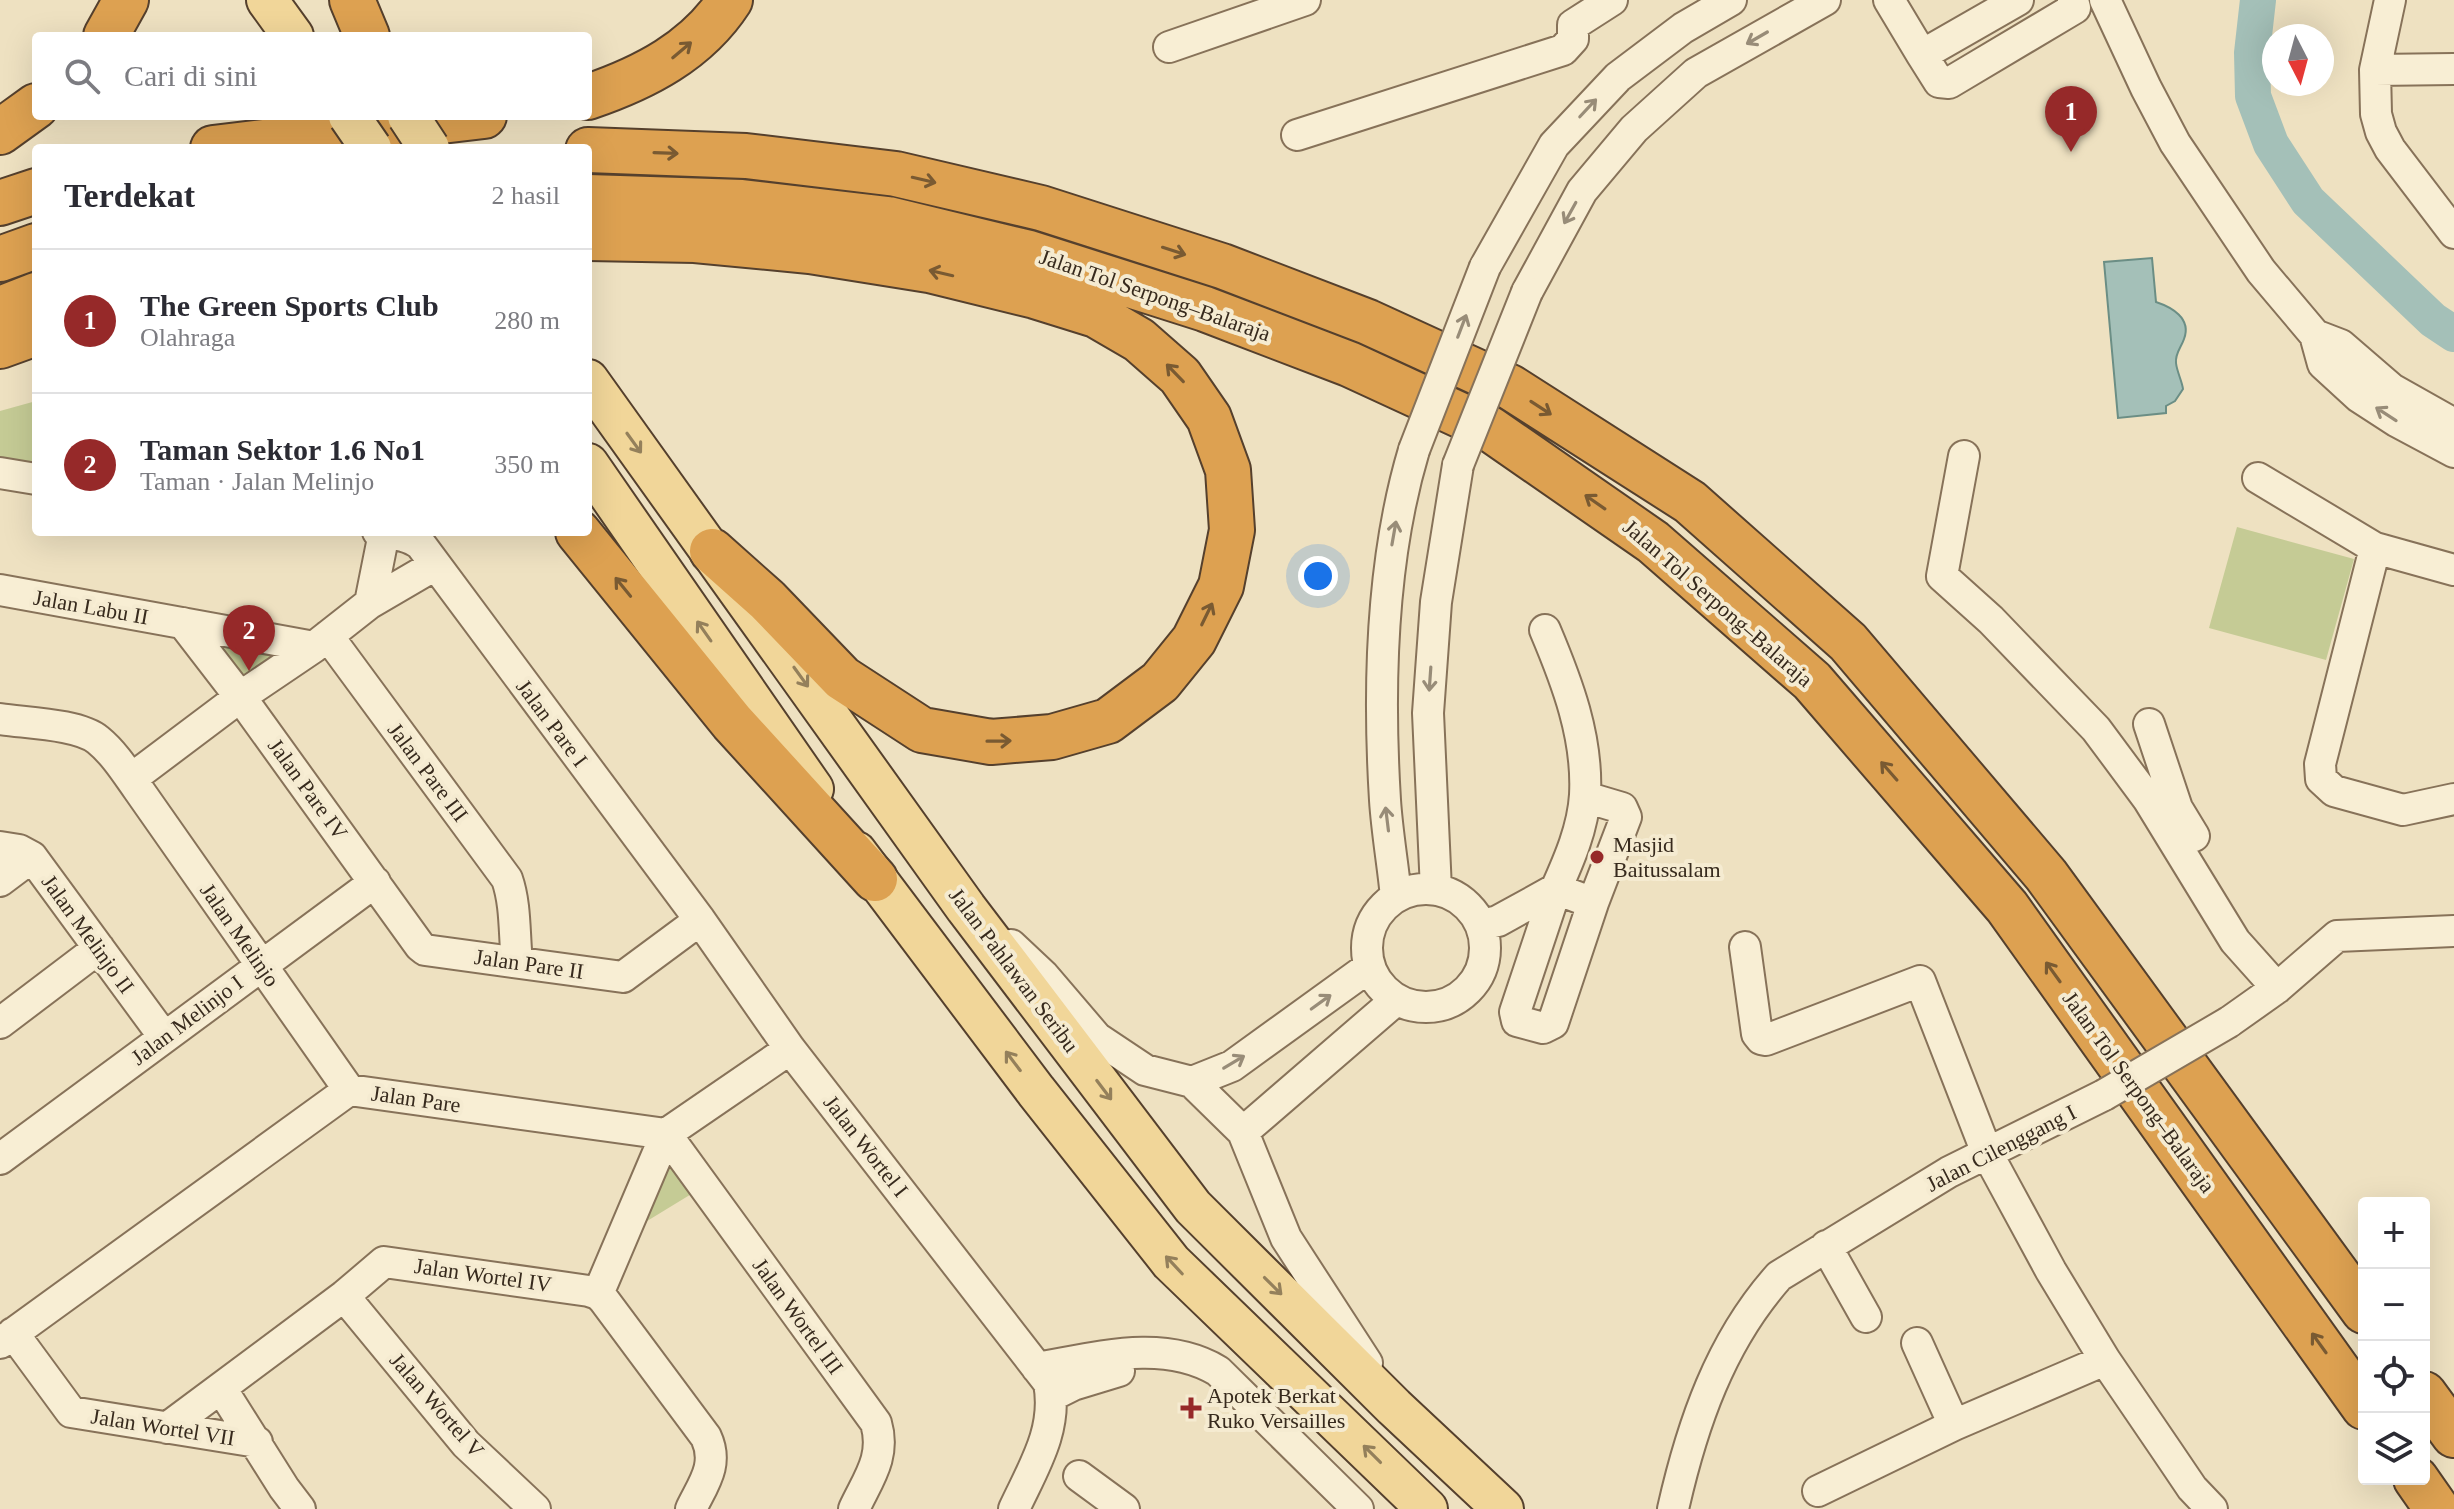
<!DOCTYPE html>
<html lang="id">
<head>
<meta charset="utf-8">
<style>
  :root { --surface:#fff; --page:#f2f2f3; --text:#2b2b33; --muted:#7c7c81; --line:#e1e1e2; --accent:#962929 }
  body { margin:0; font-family:Georgia,serif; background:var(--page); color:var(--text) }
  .controls { position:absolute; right:24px; bottom:24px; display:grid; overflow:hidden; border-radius:8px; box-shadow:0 8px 32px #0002 }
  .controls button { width:72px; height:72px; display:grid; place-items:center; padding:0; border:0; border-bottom:2px solid var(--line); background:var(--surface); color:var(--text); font:40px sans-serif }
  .compass { position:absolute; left:2262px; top:24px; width:72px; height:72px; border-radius:50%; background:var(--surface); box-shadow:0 8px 32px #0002; rotate:174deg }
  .you { position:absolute; left:1318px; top:576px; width:28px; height:28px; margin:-20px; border:6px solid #fff; border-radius:50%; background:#1a73e8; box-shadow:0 0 0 12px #1a73e833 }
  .badge { display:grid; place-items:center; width:52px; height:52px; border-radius:50%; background:var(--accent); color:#fff; font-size:26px; font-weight:700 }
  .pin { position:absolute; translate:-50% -66px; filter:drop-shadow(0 2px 4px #0008) }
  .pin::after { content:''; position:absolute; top:42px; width:28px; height:24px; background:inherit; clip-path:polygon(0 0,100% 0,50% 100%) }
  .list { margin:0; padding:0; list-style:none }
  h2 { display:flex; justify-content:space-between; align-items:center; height:104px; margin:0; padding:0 32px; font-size:34px }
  h2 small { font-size:26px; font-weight:400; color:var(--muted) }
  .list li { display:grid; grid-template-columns:52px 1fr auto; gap:24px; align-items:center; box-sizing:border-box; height:144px; padding:0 32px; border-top:2px solid var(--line) }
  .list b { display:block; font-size:30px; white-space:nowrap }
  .list p { margin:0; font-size:26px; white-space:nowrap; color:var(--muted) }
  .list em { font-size:26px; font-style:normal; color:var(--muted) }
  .icon { flex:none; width:44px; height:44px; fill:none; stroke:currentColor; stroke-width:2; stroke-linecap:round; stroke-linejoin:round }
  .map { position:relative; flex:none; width:2454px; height:1509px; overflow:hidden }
  .search { position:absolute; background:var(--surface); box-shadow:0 8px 32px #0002; left:32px; top:32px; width:560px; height:88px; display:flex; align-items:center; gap:20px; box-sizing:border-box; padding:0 28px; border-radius:8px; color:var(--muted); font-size:30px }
  .panel { position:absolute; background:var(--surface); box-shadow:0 8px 32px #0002; left:32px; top:144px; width:560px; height:392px; border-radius:8px }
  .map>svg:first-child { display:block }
  .green { fill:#c5cb95 }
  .water { fill:#a4c0b8; stroke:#6b8e85; stroke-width:2 }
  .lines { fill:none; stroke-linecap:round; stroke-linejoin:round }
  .river { stroke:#a4c0b8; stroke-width:36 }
  .minor-casing { stroke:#877259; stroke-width:34 }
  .major-casing { stroke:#55402d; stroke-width:44 }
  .highway-casing { stroke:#55402d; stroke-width:48 }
  .minor { stroke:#f8eed4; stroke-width:30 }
  .major { stroke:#f1d699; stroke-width:40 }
  .highway { stroke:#dda151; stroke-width:44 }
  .minor-bridge-casing { stroke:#877259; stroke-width:34; stroke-linecap:butt }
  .major-bridge-casing { stroke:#55402d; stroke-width:44; stroke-linecap:butt }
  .minor-bridge { stroke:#f8eed4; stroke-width:30 }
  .major-bridge { stroke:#f1d699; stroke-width:40 }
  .oneway { stroke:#988c78 }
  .oneway2 { stroke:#795a32 }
  .oneway3 { stroke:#94805b }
  .poi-dot { fill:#962929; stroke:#f5ebd1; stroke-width:3 }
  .labels { text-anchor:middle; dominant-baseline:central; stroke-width:8; stroke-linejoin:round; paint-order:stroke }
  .street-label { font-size:22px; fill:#372a1d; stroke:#f5ebd1 }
  .poi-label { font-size:22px; fill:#372a1d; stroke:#f5ebd1; text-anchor:start }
</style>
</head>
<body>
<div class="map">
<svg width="2454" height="1509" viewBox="0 0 2454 1509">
  <rect width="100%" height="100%" fill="#eee1c1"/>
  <path class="green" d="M36 401V463L0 459V411Z
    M2237 527 2354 559 2326 660 2209 628Z
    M189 627 307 648 242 693Z
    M656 1145 693 1193 634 1229 626 1224 641 1154Z"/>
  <path class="water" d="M2152 258 2156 302C2171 307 2192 318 2184 339 2181 348 2175 353 2176 363 2177 372 2182 381 2183 389L2175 401 2166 406V413L2118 418 2104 262Z"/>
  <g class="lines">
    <path class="river" d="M2258 0 2252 53 2253 96 2271 144 2308 201 2433 320 2454 334"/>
    <g class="minor-casing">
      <path id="minor" d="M1889 0 1922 55 2018 0
        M2105 0 2146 88 2175 143 2261 271 2315 335 2323 364 2359 397 2396 421 2454 452
        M2390 0 2375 70 2376 114 2381 132 2390 149 2454 233
        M1169 47 1305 0
        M1922 55 1939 82 1949 83 2075 8 2073 0
        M2375 70 2454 69
        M1297 135 1563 50 1573 39V25L1612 0
        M1485 267 1554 145 1618 77 1683 28 1731 0
        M1527 292 1582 191 1634 129 1696 73 1825 0
        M2315 335 2341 345 2392 389 2454 424
        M1964 456 1942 576 1991 620 2096 729 2148 799 2235 941 2277 988
        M0 473 36 479
        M2258 478 2375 548 2454 570
        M378 532C393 534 409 535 421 545L700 920 790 1049 1049 1383C1058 1430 1033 1468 1014 1509
        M2375 548 2320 764 2321 779 2334 791 2403 810 2454 799
        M0 590 314 647
        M370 603 384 533
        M183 623 247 706 420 946 425 950 623 977 700 920
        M328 636 507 879C516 905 514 934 517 962
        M0 719C26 723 79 724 98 740 114 753 126 772 138 789L349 1090
        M2149 724 2177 808 2194 836
        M131 779 240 697 314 647 370 603 435 565
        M1585 797 1622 808 1626 817 1593 903 1553 1023 1543 1028 1517 1021 1515 1012 1556 889 1593 903
        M0 847 19 850 32 857 164 1037
        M0 881 32 857
        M1367 948a59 59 0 1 1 118 0a59 59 0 1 1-118 0Z
        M1436 890 1428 713 1436 602 1458 465
        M1396 897C1393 865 1387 832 1385 800 1378 686 1381 560 1414 450
        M1482 925 1498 921 1556 889C1569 860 1583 828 1585 795 1588 737 1567 682 1545 630
        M1011 945 1044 976 1097 1038 1145 1070 1192 1082 1243 1132 1286 1238 1367 1363
        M1745 947 1757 1034 1761 1039 1766 1040 1920 981 1987 1153 2051 1271 2105 1360 2167 1451 2192 1488 2212 1509
        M2229 1022 2277 988 2337 936 2454 931
        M0 1023 99 948
        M1192 1082 1232 1066 1369 967
        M1243 1132 1396 1000
        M666 1134 876 1423C886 1457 868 1479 854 1509
        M0 1159 375 882
        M1826 1246 1866 1317
        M598 1294 666 1134
        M344 1296 466 1444 535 1509
        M13 1333 71 1412 257 1442
        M0 1343 349 1090 666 1134 790 1049
        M1917 1343 1954 1425
        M1037 1368C1096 1358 1163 1338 1218 1371L1358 1509
        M221 1388 284 1488 300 1509
        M1051 1396 1073 1385 1119 1371
        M167 1428 344 1296 384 1262 589 1291 598 1294 604 1300 706 1437C719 1465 703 1484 691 1509
        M1079 1476 1124 1509
        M1818 1491 1954 1425 2105 1360
        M1673 1509C1692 1425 1720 1342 1779 1276L1949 1172 2104 1095"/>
    </g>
    <g class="major-casing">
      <path id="major" d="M267 0 293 36
        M588 380 966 908 1193 1207 1394 1407 1503 1509
        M588 464 813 789
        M856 852 1036 1091 1171 1262 1427 1509"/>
    </g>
    <g class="highway-casing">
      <path id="highway" d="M352 0 367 36
        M106 36 126 0
        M588 97C644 78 697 51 730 0
        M0 132 36 106
        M213 148 484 116
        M588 150 746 156 896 174 1041 208 1222 266 1368 322 1510 387 1690 502 1848 642 2046 875 2364 1311
        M588 197 742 202 888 219 1029 253 1205 309 1349 364 1490 429 1653 542 1812 681 2007 907 2364 1407
        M0 203 36 191
        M588 238 695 240 810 251 929 270 1035 296 1096 315 1139 340 1180 376 1209 418 1228 470 1232 530 1221 586 1194 640 1160 682 1108 721 1052 737 991 742 922 730 842 678 767 600 712 551
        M0 259 36 246
        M0 309 36 295
        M0 346 36 333
        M578 532 732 722 875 879
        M2424 1394 2454 1435
        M2416 1479 2437 1509"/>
    </g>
    <use href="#minor" class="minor"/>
    <use href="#major" class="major"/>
    <use href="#highway" class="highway"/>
    <g class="minor-bridge-casing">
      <path id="minor-bridge" d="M1414 450 1485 267
        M1458 465 1527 292
        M2104 1095 2229 1022"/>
    </g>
    <g class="major-bridge-casing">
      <path id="major-bridge" d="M349 116 371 148
        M408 116 429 148"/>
    </g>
    <use href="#minor-bridge" class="minor-bridge"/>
    <use href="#major-bridge" class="major-bridge"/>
  </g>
  <defs><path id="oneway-shaft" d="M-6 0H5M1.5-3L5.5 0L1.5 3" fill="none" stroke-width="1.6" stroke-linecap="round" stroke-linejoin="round" transform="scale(2)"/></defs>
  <g class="oneway">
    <use href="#oneway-shaft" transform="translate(1757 38) rotate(150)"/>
    <use href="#oneway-shaft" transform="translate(1588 108) rotate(-47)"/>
    <use href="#oneway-shaft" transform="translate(1570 213) rotate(119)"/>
    <use href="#oneway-shaft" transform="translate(1462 326) rotate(-69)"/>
    <use href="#oneway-shaft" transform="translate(2386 414) rotate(-147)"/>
    <use href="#oneway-shaft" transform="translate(1394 533) rotate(-80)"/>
    <use href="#oneway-shaft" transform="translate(1430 679) rotate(94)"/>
    <use href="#oneway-shaft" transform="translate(1387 819) rotate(-97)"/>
    <use href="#oneway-shaft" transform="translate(1321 1002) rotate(-36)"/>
    <use href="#oneway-shaft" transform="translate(1234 1062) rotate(-31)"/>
  </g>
  <g class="oneway2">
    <use href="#oneway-shaft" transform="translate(682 50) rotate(-40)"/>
    <use href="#oneway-shaft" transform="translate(666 153) rotate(2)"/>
    <use href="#oneway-shaft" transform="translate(924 180) rotate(13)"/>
    <use href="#oneway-shaft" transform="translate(1174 251) rotate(18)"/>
    <use href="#oneway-shaft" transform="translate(941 273) rotate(-167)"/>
    <use href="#oneway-shaft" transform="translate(1175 373) rotate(-134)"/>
    <use href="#oneway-shaft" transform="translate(1541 408) rotate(33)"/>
    <use href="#oneway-shaft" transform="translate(1595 502) rotate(-145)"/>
    <use href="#oneway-shaft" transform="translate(623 587) rotate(-129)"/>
    <use href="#oneway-shaft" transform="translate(1207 614) rotate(-64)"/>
    <use href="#oneway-shaft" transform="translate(999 741) rotate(-1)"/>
    <use href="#oneway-shaft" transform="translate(1889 771) rotate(-131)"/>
    <use href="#oneway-shaft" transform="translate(2053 972) rotate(-126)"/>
    <use href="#oneway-shaft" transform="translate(2319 1343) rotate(-126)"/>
  </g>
  <g class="oneway3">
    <use href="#oneway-shaft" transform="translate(634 443) rotate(54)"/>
    <use href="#oneway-shaft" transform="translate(704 631) rotate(-125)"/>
    <use href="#oneway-shaft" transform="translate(801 677) rotate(54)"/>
    <use href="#oneway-shaft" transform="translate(1013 1061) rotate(-127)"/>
    <use href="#oneway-shaft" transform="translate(1104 1090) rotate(53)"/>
    <use href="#oneway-shaft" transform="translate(1174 1265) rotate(-133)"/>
    <use href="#oneway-shaft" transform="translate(1273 1286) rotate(45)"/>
    <use href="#oneway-shaft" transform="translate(1372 1454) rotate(-135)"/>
  </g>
  <g class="poi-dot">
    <circle cx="1597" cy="857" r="8"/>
    <path d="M1187 1396h8v8h8v8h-8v8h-8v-8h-8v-8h8z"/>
  </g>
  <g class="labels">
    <g class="street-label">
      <text transform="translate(1155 295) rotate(19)">Jalan Tol Serpong–Balaraja</text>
      <text transform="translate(1718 603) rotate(41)">Jalan Tol Serpong–Balaraja</text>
      <text transform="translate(91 607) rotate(10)">Jalan Labu II</text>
      <text transform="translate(552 723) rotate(53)">Jalan Pare I</text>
      <text transform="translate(428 772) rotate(53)">Jalan Pare III</text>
      <text transform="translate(308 789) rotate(54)">Jalan Pare IV</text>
      <text transform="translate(88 934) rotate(54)">Jalan Melinjo II</text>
      <text transform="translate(240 935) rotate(55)">Jalan Melinjo</text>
      <text transform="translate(529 964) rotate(8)">Jalan Pare II</text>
      <text transform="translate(1014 970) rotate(53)">Jalan Pahlawan Seribu</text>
      <text transform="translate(187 1020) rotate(-37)">Jalan Melinjo I</text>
      <text transform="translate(2139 1092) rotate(54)">Jalan Tol Serpong–Balaraja</text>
      <text transform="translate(416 1099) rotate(8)">Jalan Pare</text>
      <text transform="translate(866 1146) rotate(52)">Jalan Wortel I</text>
      <text transform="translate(2001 1148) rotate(-27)">Jalan Cilenggang I</text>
      <text transform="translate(483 1275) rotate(8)">Jalan Wortel IV</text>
      <text transform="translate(798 1316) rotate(54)">Jalan Wortel III</text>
      <text transform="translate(437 1405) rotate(49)">Jalan Wortel V</text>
      <text transform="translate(163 1427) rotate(9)">Jalan Wortel VII</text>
    </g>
    <g class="poi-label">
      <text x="1613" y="844">Masjid<tspan x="1613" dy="25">Baitussalam</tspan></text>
      <text x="1207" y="1395">Apotek Berkat<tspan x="1207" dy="25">Ruko Versailles</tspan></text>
    </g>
  </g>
</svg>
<div class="controls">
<button>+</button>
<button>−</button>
<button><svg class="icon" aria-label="locate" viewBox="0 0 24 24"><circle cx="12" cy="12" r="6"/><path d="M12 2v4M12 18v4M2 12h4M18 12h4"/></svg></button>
<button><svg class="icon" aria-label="layers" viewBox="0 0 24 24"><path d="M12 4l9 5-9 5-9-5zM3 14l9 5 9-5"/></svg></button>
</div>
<svg class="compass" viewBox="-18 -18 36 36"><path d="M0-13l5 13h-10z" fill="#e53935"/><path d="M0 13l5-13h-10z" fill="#7c7c81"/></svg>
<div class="you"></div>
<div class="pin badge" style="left:2071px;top:152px">1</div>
<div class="pin badge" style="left:249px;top:671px">2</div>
<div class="search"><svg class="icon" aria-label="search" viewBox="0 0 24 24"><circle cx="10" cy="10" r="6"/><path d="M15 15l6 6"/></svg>Cari di sini</div>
<section class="panel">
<h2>Terdekat<small>2 hasil</small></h2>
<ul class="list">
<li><span class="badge">1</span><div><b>The Green Sports Club</b><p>Olahraga</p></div><em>280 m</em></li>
<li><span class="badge">2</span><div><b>Taman Sektor 1.6 No1</b><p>Taman · Jalan Melinjo</p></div><em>350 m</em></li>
</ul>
</section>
</div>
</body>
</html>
